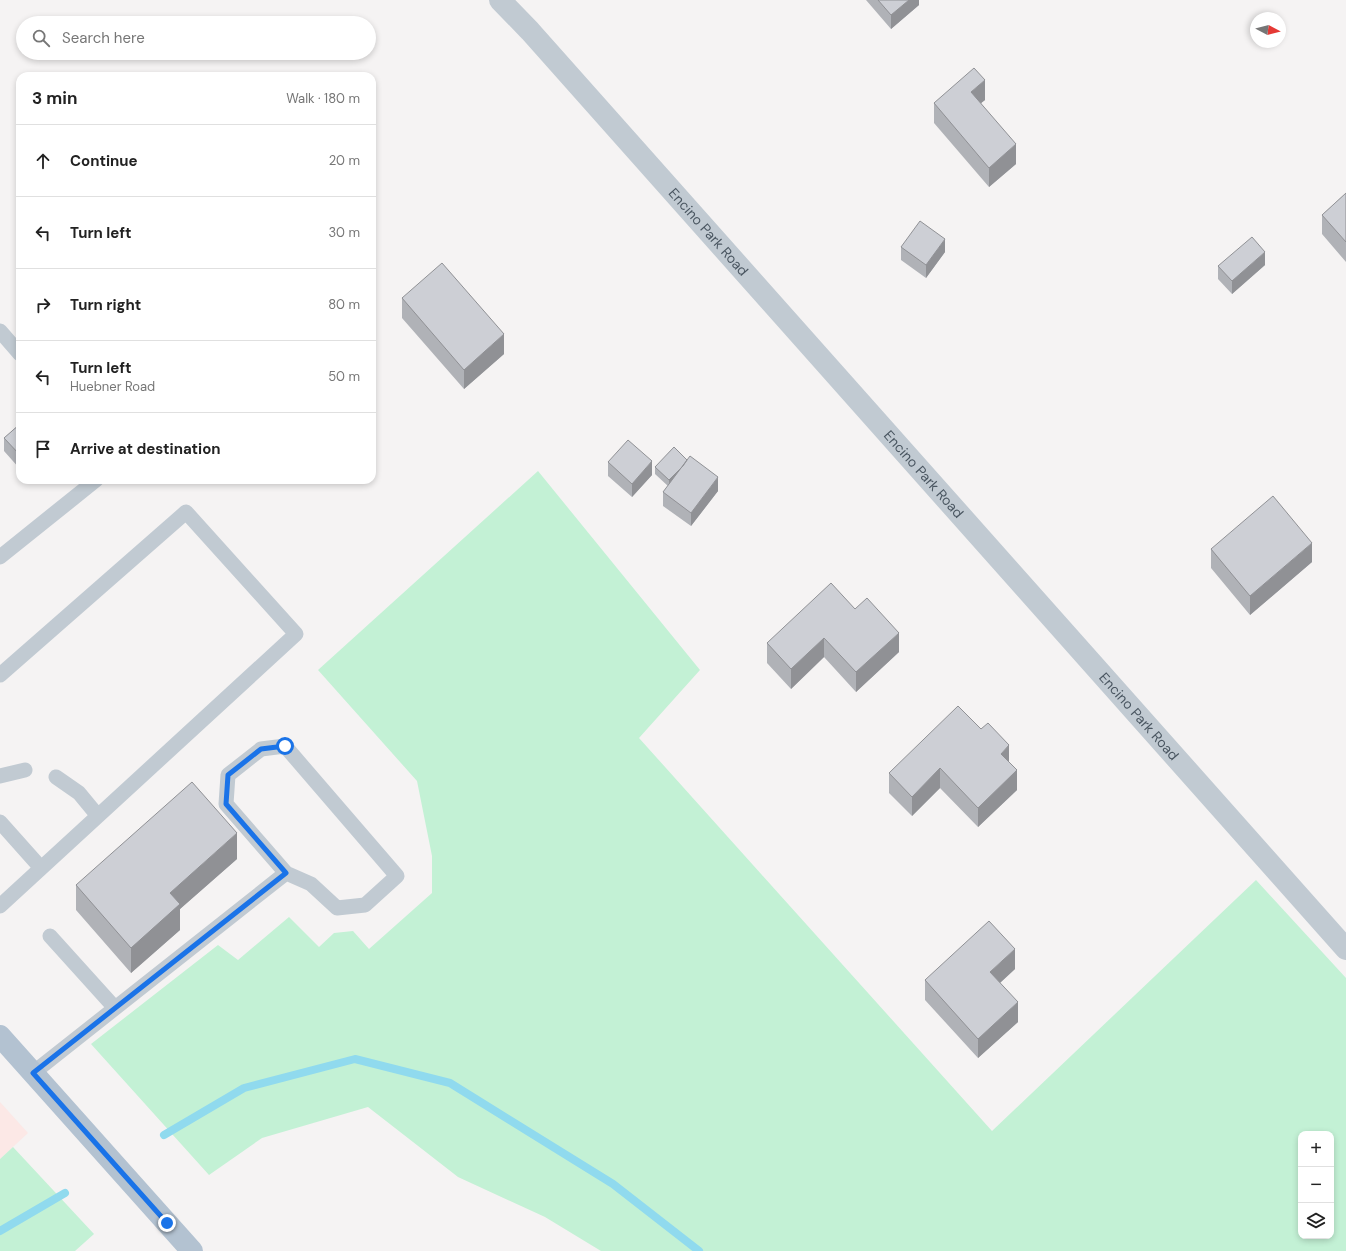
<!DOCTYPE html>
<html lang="en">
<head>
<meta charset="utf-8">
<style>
  :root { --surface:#fff; --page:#f6f6f6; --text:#222; --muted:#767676; --line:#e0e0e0 }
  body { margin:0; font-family:"DM Sans",sans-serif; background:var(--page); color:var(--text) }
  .controls { position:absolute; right:12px; bottom:12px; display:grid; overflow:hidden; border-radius:8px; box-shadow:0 2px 6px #0003 }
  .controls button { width:36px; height:36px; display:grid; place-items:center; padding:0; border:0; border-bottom:1px solid var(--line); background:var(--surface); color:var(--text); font:20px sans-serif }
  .compass { position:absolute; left:1250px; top:12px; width:36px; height:36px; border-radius:50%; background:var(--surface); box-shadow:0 2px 6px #0003; rotate:97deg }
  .stop { position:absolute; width:12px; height:12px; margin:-9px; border:3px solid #1a73e8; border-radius:50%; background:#fff }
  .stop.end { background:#1a73e8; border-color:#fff; box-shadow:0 1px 4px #0008 }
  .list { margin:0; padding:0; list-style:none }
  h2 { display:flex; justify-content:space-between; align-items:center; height:52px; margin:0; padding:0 16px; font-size:17px }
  h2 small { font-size:13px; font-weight:400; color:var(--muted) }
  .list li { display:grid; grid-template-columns:26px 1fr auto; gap:12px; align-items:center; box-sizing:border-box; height:72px; padding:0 16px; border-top:1px solid var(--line) }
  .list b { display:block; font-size:15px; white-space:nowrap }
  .list p { margin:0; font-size:13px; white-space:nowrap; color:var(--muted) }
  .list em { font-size:13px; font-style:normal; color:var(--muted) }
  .icon { flex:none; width:22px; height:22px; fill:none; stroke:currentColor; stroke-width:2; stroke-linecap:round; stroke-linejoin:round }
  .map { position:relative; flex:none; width:1346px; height:1251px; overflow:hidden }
  .search { position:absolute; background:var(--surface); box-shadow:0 2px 6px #0003; left:16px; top:16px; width:360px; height:44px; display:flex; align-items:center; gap:10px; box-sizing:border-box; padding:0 14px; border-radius:22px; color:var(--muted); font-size:15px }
  .panel { position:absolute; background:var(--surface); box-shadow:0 2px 6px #0003; left:16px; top:72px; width:360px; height:412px; border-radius:12px }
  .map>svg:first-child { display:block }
  .medical { fill:#fce8e6 }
  .green { fill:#c3f1d5; fill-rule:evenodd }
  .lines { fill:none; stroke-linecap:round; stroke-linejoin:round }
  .stream { stroke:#90daee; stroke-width:8 }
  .service { stroke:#c1cad2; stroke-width:15 }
  .minor { stroke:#c1cad2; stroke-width:22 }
  .primary { stroke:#b3c2d1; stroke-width:22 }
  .wall { fill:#b0b2b7 }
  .shaded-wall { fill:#909195 }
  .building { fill:#cdcfd5; stroke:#909195 }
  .route { stroke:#1a73e8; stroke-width:5 }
  .labels { text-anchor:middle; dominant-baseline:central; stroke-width:3; stroke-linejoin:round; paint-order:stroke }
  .street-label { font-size:14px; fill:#4a5661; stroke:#fff }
</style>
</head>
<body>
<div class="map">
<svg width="1346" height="1251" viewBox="0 0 1346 1251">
  <rect width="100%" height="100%" fill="#f5f3f3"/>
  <path class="medical" d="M0 1102 28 1133 0 1159Z"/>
  <path class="green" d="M538 471 700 670 639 738 992 1131 1256 880 1346 978V1251H601L545 1217 458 1177 368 1107 262 1138 209 1175 91 1044 218 945 238 960 289 917 319 947 334 933 353 931 369 949 432 893V856L417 781 318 670ZM1301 1134H1331V1236H1301Z
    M13 1147 94 1234 75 1251H0V1159Z"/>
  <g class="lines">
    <path class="stream" d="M164 1135 244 1088 355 1059 450 1083 613 1184 699 1251
      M0 1231 65 1193"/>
    <path class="service" d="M0 331 20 354
      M0 557 96 480
      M0 675 186 512 296 634 0 906
      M0 776 25 770
      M56 777 79 793 98 816
      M0 822 41 868
      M50 936 115 1008
      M33 1073 286 873 311 884 337 908 365 905 397 876 285 746 261 749 228 775 226 804 286 873"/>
    <path class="minor" id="s1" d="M500 0 530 31 1346 949"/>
    <path class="primary" d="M0 1036 192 1251"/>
  </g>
  <path class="wall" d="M866 0H919V5L891 29Z
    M985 100 981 103 1016 164 989 187 934 123V103Z
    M1346 193V262L1322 234V215Z
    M901 247 945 252 926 278 901 260Z
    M1265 265 1232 294 1218 279V266Z
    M402 298 504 354 464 389 402 318Z
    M20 424V469L4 451V438Z
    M608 462 652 475 632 497 608 476Z
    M655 467 718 491 691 526 663 506V492L668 486 655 474Z
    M1211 549 1312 562 1250 615 1211 568Z
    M855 609 899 652 856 692 824 657 791 689 767 663V643Z
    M1009 763 1017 790 978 827 940 788 912 816 889 793V773Z
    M237 859 180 909V930L131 973 76 910V885Z
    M1015 969 1000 983 1018 1022 978 1058 925 1000V980Z"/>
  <path class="shaded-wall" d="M909 0H919V5L891 29V15Z
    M985 80V100L971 111V92Z
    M1016 144V164L989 187V168Z
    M373 151V170L372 171V152Z
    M945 239V252L926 278V265Z
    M1265 252V265L1232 294V281Z
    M504 334V354L464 389V370Z
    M652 461V475L632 497V484Z
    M688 461 669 487V480Z
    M718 477V491L691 526V513Z
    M1312 543V562L1250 615V596Z
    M899 633V652L856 692V672Z
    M824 638V657L791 689V669Z
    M1009 745V765L1001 754Z
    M940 768V788L912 816V797Z
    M1017 770V790L978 827V808Z
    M237 833V859L180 909V930L131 973V948L170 893Z
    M1015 949V969L990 992V972Z
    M1018 1002V1022L978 1058V1039Z"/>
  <path class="building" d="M878 0H909L891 15Z
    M974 68 985 80 971 92 1016 144 989 168 934 103Z
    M1346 193V242L1322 215Z
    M920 221 945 239 926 265 901 247Z
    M1252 237 1265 252 1232 281 1218 266Z
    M442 263 504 334 464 370 402 298Z
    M20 424V455L4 438Z
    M628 440 652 461 632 484 608 462Z
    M674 447 687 460 683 466 669 480 655 467Z
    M690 456 718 477 691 513 663 492Z
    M1273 496 1312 543 1250 596 1211 549Z
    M831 583 855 609 867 598 899 633 856 672 824 638 791 669 767 643Z
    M958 706 981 729 988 723 1009 745 1001 754 1017 770 978 808 940 768 912 797 889 773Z
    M192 782 237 833 170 893 180 904 131 948 76 885Z
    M989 921 1015 949 990 972 1018 1002 978 1039 925 980Z"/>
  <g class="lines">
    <path class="route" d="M167 1223 33 1073 286 873 226 804 228 775 261 749 285 746"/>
  </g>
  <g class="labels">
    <g class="street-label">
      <text stroke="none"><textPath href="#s1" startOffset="312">Encino Park Road</textPath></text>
      <text stroke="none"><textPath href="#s1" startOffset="636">Encino Park Road</textPath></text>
      <text stroke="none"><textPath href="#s1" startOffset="960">Encino Park Road</textPath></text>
    </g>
  </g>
</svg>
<div class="controls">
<button>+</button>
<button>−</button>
<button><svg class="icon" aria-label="layers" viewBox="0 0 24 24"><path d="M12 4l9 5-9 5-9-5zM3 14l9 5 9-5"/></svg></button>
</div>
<svg class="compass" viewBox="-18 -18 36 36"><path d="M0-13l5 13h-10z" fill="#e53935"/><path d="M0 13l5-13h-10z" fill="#767676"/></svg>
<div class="stop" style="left:285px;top:746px"></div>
<div class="stop end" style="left:167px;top:1223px"></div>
<div class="search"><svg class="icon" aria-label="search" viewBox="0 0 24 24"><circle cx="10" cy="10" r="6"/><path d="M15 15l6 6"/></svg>Search here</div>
<section class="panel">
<h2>3 min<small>Walk · 180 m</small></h2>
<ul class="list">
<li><svg class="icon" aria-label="ahead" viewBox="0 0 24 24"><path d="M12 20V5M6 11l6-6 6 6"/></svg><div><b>Continue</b></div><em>20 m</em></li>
<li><svg class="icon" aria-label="left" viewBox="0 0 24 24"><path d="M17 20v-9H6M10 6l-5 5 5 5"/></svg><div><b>Turn left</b></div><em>30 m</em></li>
<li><svg class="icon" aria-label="right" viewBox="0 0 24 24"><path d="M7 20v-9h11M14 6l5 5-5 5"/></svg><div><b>Turn right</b></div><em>80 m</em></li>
<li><svg class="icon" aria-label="left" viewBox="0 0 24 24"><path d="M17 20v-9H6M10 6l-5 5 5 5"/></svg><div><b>Turn left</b><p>Huebner Road</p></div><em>50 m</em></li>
<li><svg class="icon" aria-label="arrive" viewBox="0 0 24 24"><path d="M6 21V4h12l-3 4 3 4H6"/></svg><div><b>Arrive at destination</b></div></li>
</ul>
</section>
</div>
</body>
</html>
